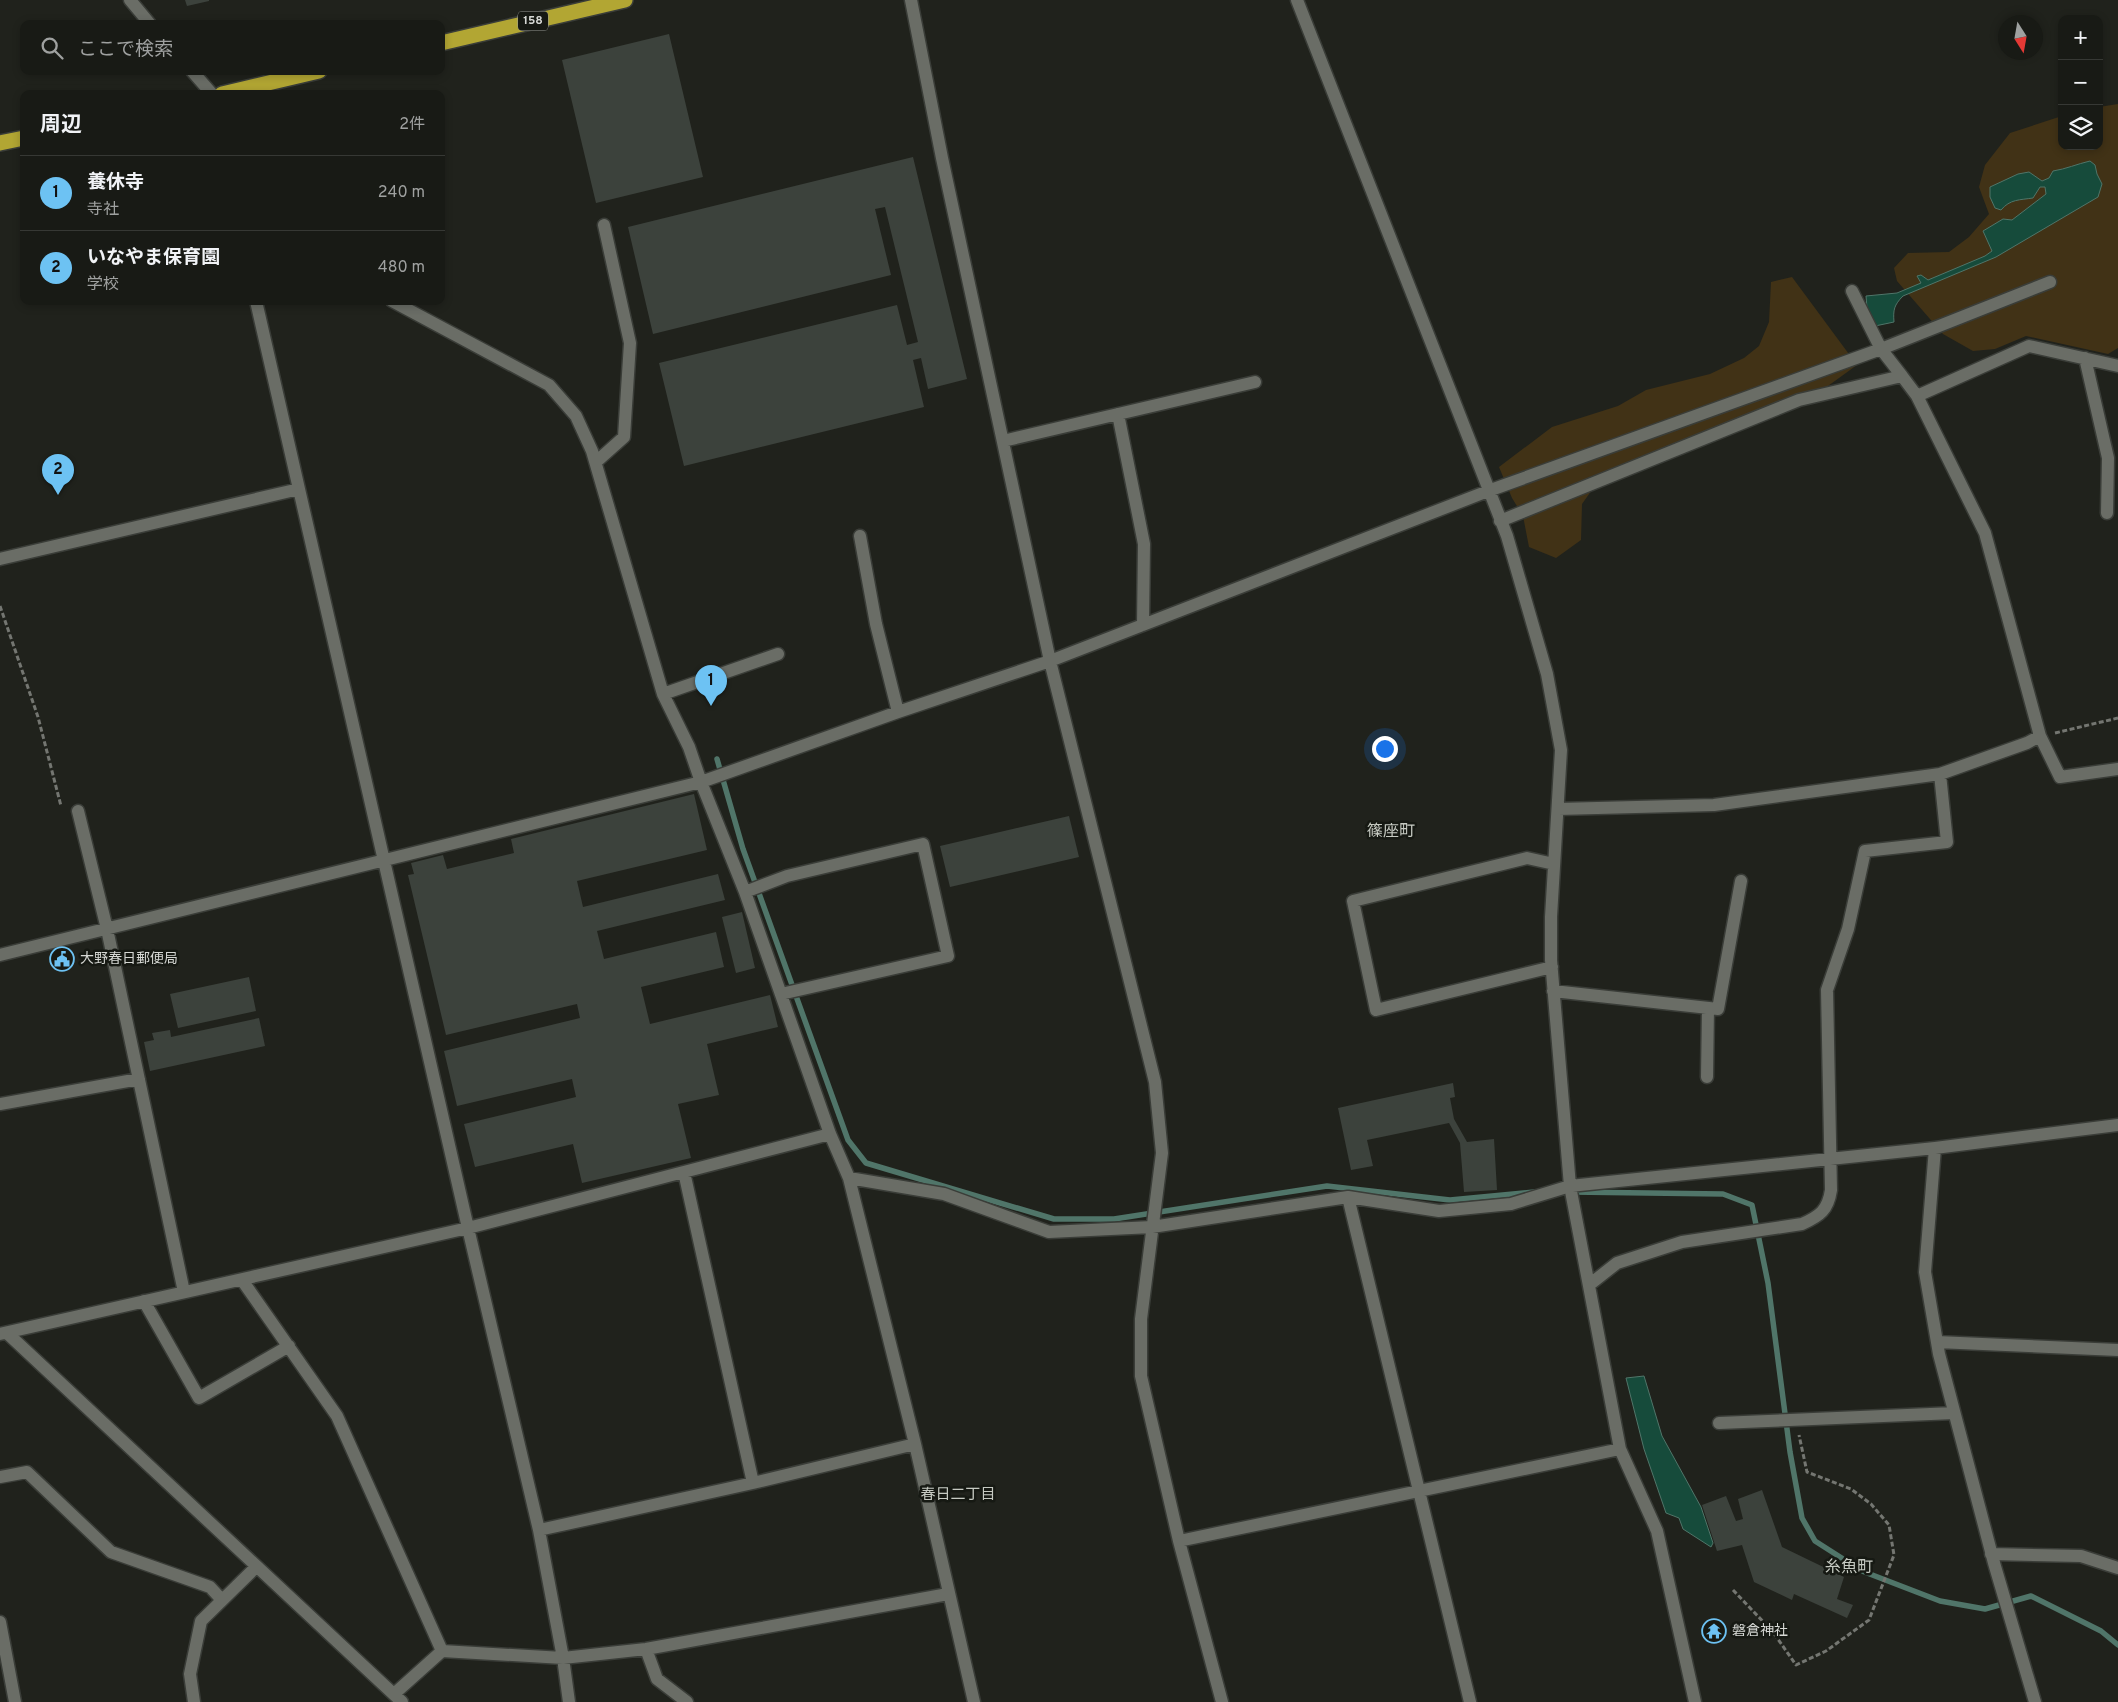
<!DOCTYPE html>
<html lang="ja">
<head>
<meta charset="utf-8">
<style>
  :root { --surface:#181a15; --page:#21231e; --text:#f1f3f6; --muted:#9fa1a0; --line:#363834; --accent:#6dc2f3 }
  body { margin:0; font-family:Overpass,"Noto Sans JP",sans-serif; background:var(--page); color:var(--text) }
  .controls { position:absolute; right:15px; top:15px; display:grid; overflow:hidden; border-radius:10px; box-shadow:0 2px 8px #0003 }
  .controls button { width:45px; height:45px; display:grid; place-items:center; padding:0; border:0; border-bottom:1px solid var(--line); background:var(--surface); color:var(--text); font:25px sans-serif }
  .compass { position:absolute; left:1998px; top:15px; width:45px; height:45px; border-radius:50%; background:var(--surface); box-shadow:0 2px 8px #0003; rotate:169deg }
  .you { position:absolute; left:1384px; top:748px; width:18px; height:18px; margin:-12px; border:4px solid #fff; border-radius:50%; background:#1a73e8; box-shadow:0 0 0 8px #1a73e833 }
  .badge { display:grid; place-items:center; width:32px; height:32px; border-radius:50%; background:var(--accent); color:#111; font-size:16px; font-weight:700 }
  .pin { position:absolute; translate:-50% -41px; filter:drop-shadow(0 1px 2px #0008) }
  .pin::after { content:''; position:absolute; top:26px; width:18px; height:15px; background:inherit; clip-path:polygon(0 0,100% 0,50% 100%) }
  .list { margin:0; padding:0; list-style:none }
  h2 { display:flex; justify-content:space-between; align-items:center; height:65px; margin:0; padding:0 20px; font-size:21px }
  h2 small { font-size:16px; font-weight:400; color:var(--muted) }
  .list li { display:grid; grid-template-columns:32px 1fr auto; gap:15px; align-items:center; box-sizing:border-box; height:75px; padding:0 20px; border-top:1px solid var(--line) }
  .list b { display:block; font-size:19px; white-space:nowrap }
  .list p { margin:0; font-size:16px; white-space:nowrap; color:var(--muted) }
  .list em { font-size:16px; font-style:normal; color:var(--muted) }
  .icon { flex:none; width:28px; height:28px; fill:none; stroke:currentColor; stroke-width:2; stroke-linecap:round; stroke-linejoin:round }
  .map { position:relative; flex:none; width:2118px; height:1702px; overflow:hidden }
  .search { position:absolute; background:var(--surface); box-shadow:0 2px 8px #0003; left:20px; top:20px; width:425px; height:55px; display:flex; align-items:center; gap:12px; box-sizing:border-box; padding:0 18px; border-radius:10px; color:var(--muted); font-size:19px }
  .panel { position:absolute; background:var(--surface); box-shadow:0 2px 8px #0003; left:20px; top:90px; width:425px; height:215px; border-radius:10px }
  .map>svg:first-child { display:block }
  .green { fill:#413216 }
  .water { fill:#164b3b; stroke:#507569 }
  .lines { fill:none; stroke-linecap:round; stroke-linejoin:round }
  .stream { stroke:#507569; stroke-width:5.5 }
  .building { fill:#3c423c }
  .minor-casing { stroke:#3a3d38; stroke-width:15 }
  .highway-casing { stroke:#3a3d38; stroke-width:18 }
  .path { stroke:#747671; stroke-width:3; stroke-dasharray:5 2.5; stroke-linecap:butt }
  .minor { stroke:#6a6d66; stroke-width:12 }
  .highway { stroke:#b2a633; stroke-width:15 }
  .labels { text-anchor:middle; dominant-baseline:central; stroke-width:5; stroke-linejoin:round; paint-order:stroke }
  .shield { fill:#161913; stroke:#9c9f9a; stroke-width:1 }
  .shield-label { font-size:12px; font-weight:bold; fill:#d6d8d4 }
  .poi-label { font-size:14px; fill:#d6d8d4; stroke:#161913; text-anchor:start }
  .neighbourhood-label { font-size:15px; fill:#c6cac2; stroke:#161913 }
  .quarter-label { font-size:16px; fill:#c6cac2; stroke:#161913 }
</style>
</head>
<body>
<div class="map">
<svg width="2118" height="1702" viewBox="0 0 2118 1702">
  <rect width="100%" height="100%" fill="#20221c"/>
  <path class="green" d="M2118 104V348L2108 354 2026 336 1995 349 1973 351 1943 334 1897 281 1894 268 1908 253 1949 252 1969 237 1989 214 1979 187 1985 165 2010 133 2062 116V146H2099V107Z
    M1792 277 1857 365 1821 391 1599 480 1582 504 1581 540 1556 558 1529 547 1523 516 1512 498 1499 467 1552 427 1618 406 1646 390 1710 374 1744 358 1759 346 1769 322 1771 282Z"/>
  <path class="water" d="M2090 161 2095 165 2097 174 2102 184 2098 197 1996 257 1903 296C1894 305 1893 310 1894 322L1875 326 1867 308 1866 296 1897 293 1921 283 1917 276 1921 275 1928 280 1985 256 1992 251 1983 231 2003 219 2012 220 2046 194 2045 187H2040L2033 198C2020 200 2010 199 2001 210L1995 208 1990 197V187L2018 174 2029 172 2042 181 2049 178 2053 171C2066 169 2077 164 2090 161Z
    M1644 1376 1662 1436 1701 1507 1713 1543 1711 1547 1683 1529 1679 1518 1666 1513 1644 1449 1626 1378Z"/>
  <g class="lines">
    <path class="stream" d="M717 759 743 849 848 1140 866 1163 1054 1219H1114L1327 1186 1450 1200 1534 1192
      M1571 1192 1723 1194 1752 1205 1768 1283 1790 1452 1802 1518 1815 1541 1862 1571 1940 1601 1985 1609 2031 1596 2101 1631 2118 1645"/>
  </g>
  <path class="building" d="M185 0H209V1L187 6Z
    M669 34 703 177 596 203 562 60Z
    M913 157 967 379 928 389 921 358 913 360 924 407 684 466 659 363 897 305 907 345 918 342 885 207 875 209 891 275 653 334 628 227Z
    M694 794 707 850 577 881 583 907 718 874 725 900 597 931 604 959 716 932 724 967 641 987 650 1024 770 995 778 1027 707 1044 719 1095 678 1104 691 1158 582 1183 573 1144 475 1167 464 1124 576 1097 572 1079 457 1106 444 1051 580 1018 577 1004 446 1035 408 875 414 874 411 863 443 855 447 869 514 853 511 839Z
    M1069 816 1079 857 950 887 940 846Z
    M742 912 755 968 736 973 722 917Z
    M249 977 256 1011 178 1028 170 994Z
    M259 1018 265 1046 150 1071 144 1042 154 1040 152 1033 170 1030 171 1037Z
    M1453 1083 1455 1097 1450 1098 1454 1119 1467 1142 1494 1139 1497 1190 1464 1192 1460 1143 1449 1123 1367 1140 1373 1166 1351 1170 1338 1108Z
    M1762 1490 1782 1547 1844 1577 1837 1599 1853 1605 1847 1618 1794 1594 1792 1600 1754 1582 1742 1545 1717 1551 1702 1505 1726 1496 1736 1521 1743 1519 1738 1499Z"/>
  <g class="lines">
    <g class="minor-casing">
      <path id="minor" d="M130 0 150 24
        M911 0 942 158 1050 661 1155 1082 1162 1153 1141 1319V1376L1179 1541 1222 1702
        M1297 0 1507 536 1547 674 1561 750 1551 917V960L1570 1186 1620 1449 1657 1531 1695 1702
        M192 71 212 94
        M1852 291 1881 349 1902 376
        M256 301 468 1228 539 1530 563 1658 569 1702
        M392 301 549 385 576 416 592 451 663 694 689 747 701 782 745 892 830 1134 849 1178 915 1444 974 1702
        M2085 358 2108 458 2107 513
        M1917 396 1985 533 2040 736 2060 777 2118 769
        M1118 414 1144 544 1143 625
        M1003 441 1255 382
        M596 462 624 437 630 343 604 225
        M1500 521 1799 400 1902 376 1917 396 2029 346 2118 366
        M860 536 876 624 898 712
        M0 559 299 489
        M663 694 778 654
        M1558 809 1714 805 1940 774 2027 743 2040 736
        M78 811 107 929 184 1292
        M745 892 787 876 923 844 948 956 781 994
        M0 955 701 782 898 712 1050 661 1488 491 1881 349 2050 282
        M1552 967 1376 1010 1353 901 1527 858 1554 864
        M1553 991 1718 1009 1741 881
        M1707 1077 1708 1008
        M0 1104 139 1079
        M1935 1148 1925 1272 1939 1354 1994 1563 2035 1702
        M684 1172 753 1483
        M849 1178 944 1194 1049 1232 1152 1227 1348 1197 1439 1211 1511 1204 1570 1186 1935 1148 2118 1125
        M1348 1197 1470 1702
        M242 1280 337 1416 442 1651
        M1589 1285 1617 1263 1682 1242 1802 1224C1820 1216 1828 1210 1831 1190L1827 990 1848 929 1865 851 1947 842 1940 774
        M144 1301 199 1398 289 1346
        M7 1333 402 1702
        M0 1334 468 1228 830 1134
        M1937 1342 2118 1350
        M1719 1423 1954 1413
        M0 1477 27 1472 111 1552 210 1587 222 1600
        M539 1530 753 1483 915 1444
        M1179 1541 1620 1449
        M1991 1554 2081 1556 2118 1568
        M0 1622 15 1702
        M646 1649 657 1679 687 1702
        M394 1694 442 1651 563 1658 646 1649 948 1594
        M194 1702 190 1674 201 1621 256 1567"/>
    </g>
    <g class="highway-casing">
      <path id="highway" d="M441 43 625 0
        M222 94 319 71
        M0 143 24 138"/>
    </g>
    <path class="path" d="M0 606 38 717 61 806
      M2055 733 2118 718
      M1733 1590 1773 1632 1796 1665 1826 1651 1869 1620 1894 1555 1889 1525 1871 1504 1851 1489 1807 1472 1799 1435"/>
    <use href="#minor" class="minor"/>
    <use href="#highway" class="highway"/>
  </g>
  <defs>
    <g id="civic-ring" transform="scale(1.25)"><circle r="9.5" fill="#161913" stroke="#6dc2f3" stroke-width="1.5"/><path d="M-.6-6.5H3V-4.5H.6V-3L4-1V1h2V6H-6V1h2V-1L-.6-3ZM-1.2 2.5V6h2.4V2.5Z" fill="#6dc2f3"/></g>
    <g id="temple-ring" transform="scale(1.25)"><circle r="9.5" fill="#161913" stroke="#6dc2f3" stroke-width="1.5"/><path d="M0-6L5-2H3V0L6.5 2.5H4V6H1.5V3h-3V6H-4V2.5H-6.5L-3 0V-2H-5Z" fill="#6dc2f3"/></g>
  </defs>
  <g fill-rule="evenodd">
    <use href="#civic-ring" x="62" y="959"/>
    <use href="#temple-ring" x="1714" y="1631"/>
  </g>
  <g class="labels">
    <rect class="shield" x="518" y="11.5" width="30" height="19" rx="4"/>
    <g class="shield-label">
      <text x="533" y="21">158</text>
    </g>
    <g class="poi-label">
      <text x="80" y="959">大野春日郵便局</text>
      <text x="1732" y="1631">磐倉神社</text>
    </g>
    <g class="neighbourhood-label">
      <text x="958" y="1495">春日二丁目</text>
    </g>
    <g class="quarter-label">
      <text x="1391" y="832">篠座町</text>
      <text x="1849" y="1568">糸魚町</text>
    </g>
  </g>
</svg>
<div class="controls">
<button>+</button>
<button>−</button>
<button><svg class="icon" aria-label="layers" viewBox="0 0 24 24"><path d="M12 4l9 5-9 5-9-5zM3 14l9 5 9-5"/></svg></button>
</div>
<svg class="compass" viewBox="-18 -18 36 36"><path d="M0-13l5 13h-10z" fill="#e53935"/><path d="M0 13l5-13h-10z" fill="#9fa1a0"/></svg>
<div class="you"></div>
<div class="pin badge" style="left:711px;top:706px">1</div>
<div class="pin badge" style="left:58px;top:495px">2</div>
<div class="search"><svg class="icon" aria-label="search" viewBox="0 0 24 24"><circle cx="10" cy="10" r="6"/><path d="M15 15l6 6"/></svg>ここで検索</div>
<section class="panel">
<h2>周辺<small>2件</small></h2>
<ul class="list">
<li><span class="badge">1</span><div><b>養休寺</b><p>寺社</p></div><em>240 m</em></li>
<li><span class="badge">2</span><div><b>いなやま保育園</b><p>学校</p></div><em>480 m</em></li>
</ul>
</section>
</div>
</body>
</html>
